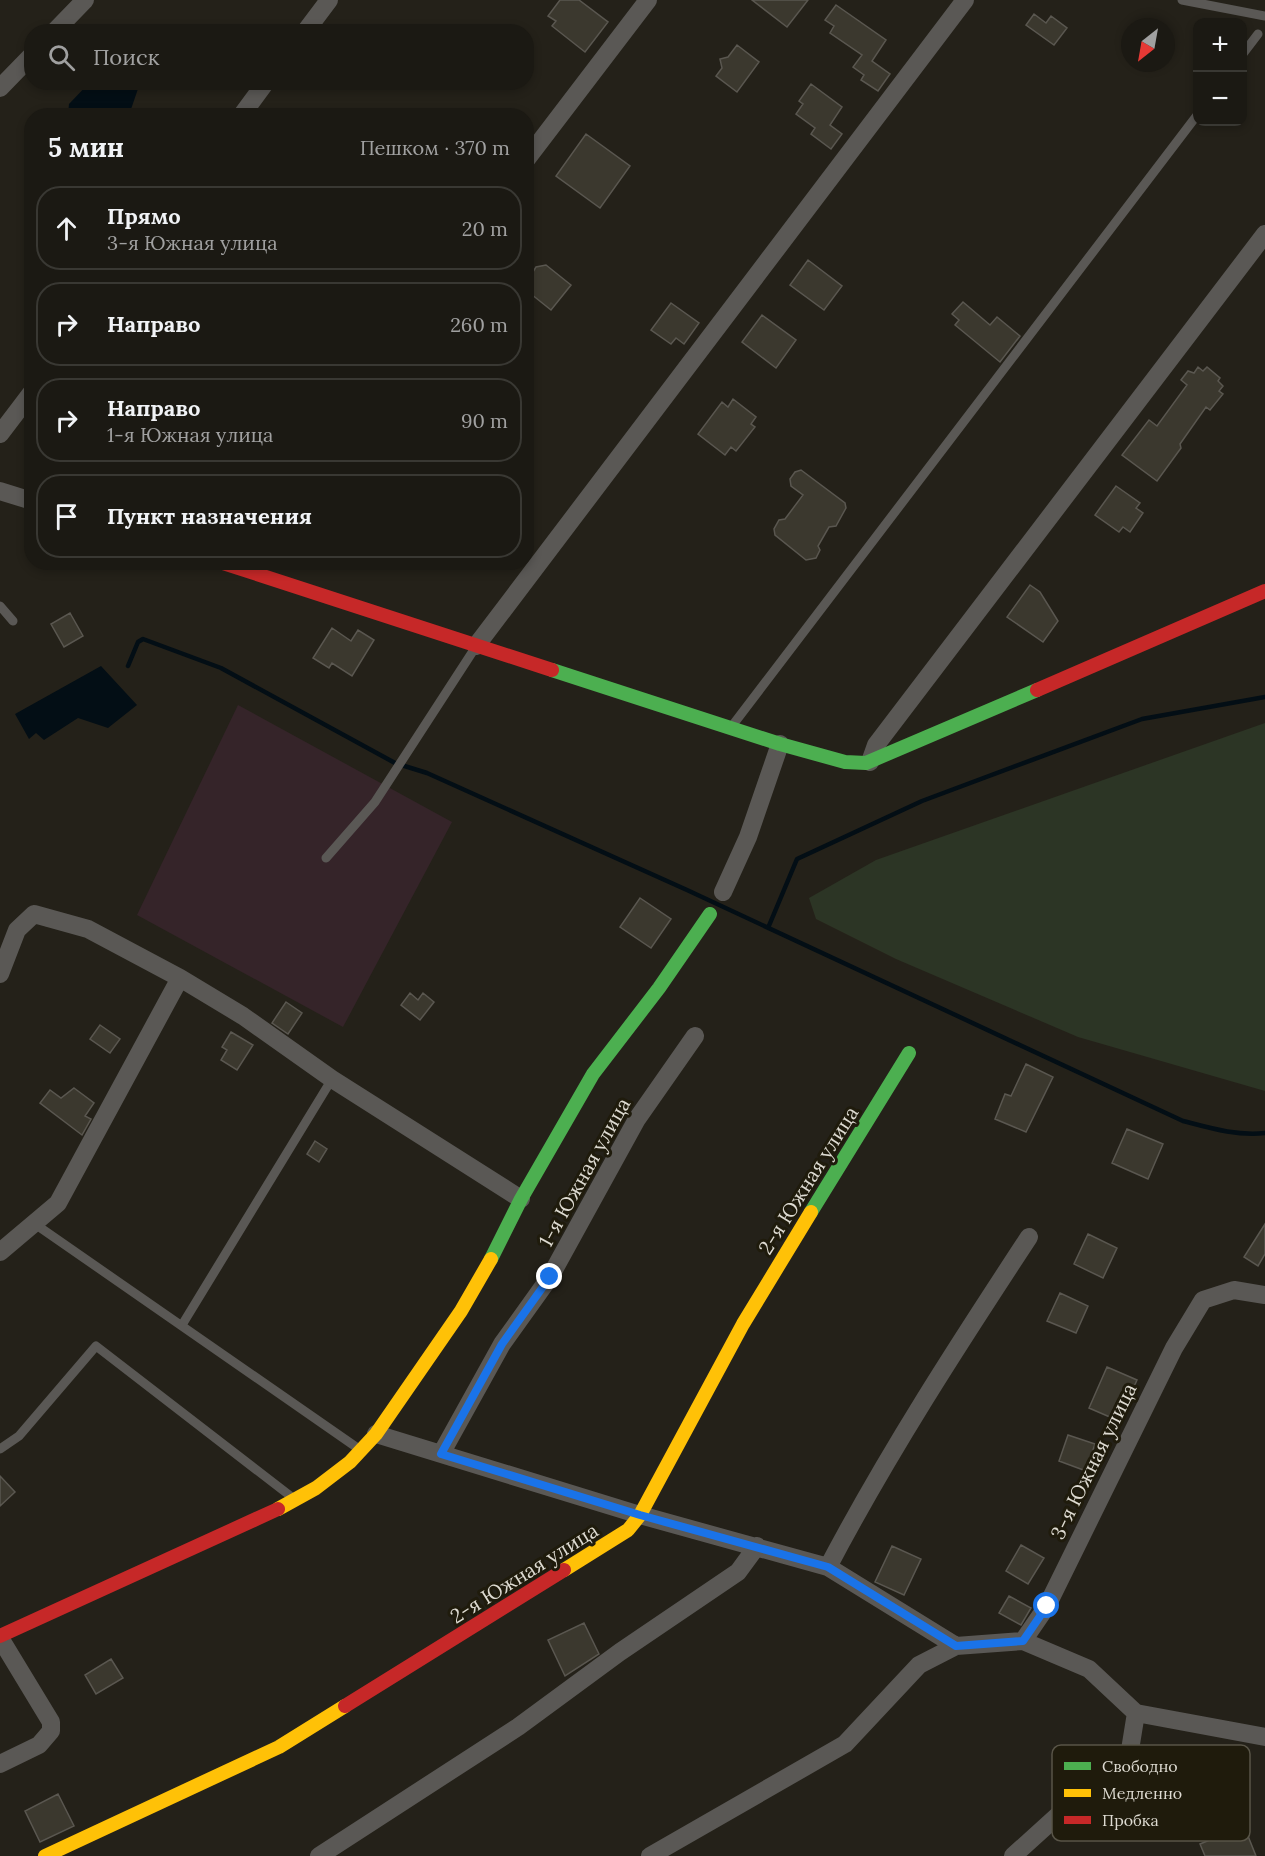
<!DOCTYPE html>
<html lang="ru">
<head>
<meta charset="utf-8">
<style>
  :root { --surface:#1b1913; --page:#24221c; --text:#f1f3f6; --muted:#a0a0a0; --line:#393833 }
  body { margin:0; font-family:Lora,serif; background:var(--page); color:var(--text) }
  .controls { position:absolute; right:18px; top:18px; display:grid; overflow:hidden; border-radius:12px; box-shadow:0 3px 9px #0003 }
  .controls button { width:54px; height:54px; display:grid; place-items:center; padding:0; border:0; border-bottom:2px solid var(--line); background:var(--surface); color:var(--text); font:30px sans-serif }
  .compass { position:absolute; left:1121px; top:18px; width:54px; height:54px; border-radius:50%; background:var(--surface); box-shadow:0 3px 9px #0003; rotate:211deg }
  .stop { position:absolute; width:18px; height:18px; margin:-14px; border:4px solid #1a73e8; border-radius:50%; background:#fff }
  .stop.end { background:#1a73e8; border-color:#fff; box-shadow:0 2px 6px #0008 }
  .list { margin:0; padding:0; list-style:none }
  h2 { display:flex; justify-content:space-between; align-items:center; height:78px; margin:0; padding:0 24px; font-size:26px }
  h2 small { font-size:20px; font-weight:400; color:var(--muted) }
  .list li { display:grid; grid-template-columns:39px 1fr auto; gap:18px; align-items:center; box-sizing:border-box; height:84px; margin:0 12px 12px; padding:0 12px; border:2px solid var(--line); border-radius:24px }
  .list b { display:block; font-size:22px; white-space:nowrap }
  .list p { margin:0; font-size:20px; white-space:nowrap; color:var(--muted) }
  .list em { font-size:20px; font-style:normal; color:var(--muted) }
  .icon { flex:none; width:33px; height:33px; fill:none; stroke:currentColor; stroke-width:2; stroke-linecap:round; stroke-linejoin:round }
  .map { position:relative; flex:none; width:1265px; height:1856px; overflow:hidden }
  .search { position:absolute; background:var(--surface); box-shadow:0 3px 9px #0003; left:24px; top:24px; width:510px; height:66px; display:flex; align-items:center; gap:15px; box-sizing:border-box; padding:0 21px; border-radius:24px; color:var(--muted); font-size:22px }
  .panel { position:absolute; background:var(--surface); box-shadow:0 3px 9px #0003; left:24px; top:108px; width:510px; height:462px; border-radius:24px }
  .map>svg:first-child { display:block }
  .industrial { fill:#352429 }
  .green { fill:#2c3525 }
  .water { fill:#030e15 }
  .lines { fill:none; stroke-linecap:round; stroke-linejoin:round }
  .stream { stroke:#030e15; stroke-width:4.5 }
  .building { fill:#3b382e; stroke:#5a5750; stroke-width:1.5 }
  .lane { stroke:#5a5855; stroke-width:9 }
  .street { stroke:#5a5855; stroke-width:18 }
  .fast { stroke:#4caf50; stroke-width:14 }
  .slow { stroke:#ffc107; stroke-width:14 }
  .jam { stroke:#c62828; stroke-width:14 }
  .route { stroke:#1a73e8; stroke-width:8 }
  .labels { text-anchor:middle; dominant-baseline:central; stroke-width:6; stroke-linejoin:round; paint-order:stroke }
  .street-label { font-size:20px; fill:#dddad1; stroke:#1f1b0c }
  .key { fill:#1f1b0c; stroke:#585447; stroke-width:1.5 }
  .key-label { font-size:16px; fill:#dddad1 }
</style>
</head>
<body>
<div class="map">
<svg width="1265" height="1856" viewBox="0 0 1265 1856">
  <rect width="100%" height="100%" fill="#242119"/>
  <path class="industrial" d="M238 705 452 822 343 1027 137 915Z"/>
  <path class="green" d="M1265 723V1091L1078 1037 896 959 816 919 809 898 876 860Z"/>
  <path class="water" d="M90 82 140 83 129 115H68L69 104Z
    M101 666 137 705 108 728 78 718 44 740 36 733 29 739 15 714Z"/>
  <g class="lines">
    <path class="stream" d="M128 666 138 642 143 639 221 668 395 763 427 773 687 890 1183 1121C1210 1128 1236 1136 1265 1133
      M768 928 797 859 922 801 1142 719 1265 697"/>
  </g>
  <path class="building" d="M560 0H579L608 22 585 52 552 26 556 21 548 16Z
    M752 0H808L787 27Z
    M836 5 886 40 872 61 890 74 878 91 861 80 864 75 853 67 862 55 830 33 834 26 825 20Z
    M1034 14 1046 23 1051 16 1067 28 1054 45 1026 25Z
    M737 45 759 62 737 92 716 76 722 68 720 59 728 57Z
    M811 84 842 107 830 125 842 134 831 149 811 134 815 128 796 114 803 104 799 101Z
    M586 134 630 166 600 208 556 176Z
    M808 260 842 286 824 310 790 285Z
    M546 265 571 285 551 310 526 290V283L536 267Z
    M963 302 990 325 997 317 1020 336 1000 362 955 325 959 320 952 314Z
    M671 303 699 323 684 344 676 338 671 344 651 330Z
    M762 315 796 340 776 368 742 342Z
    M1198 367 1203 371 1207 367 1220 378 1218 381 1223 386 1219 391 1223 394 1210 410 1206 407 1180 444 1181 448 1157 481 1122 455 1149 420 1157 426 1187 385 1181 380 1188 371 1194 373Z
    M733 399 756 417 751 424 755 427 736 451 731 447 725 455 698 434 722 402 728 407Z
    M801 470 845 503 846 508 836 526 829 527 818 546 820 550 816 558 806 560 775 535 774 529 779 520 785 519 803 495 791 486 790 479 795 472Z
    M1116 486 1140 503 1136 508 1143 513 1130 532 1123 527 1119 532 1095 515Z
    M1030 585 1040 592 1058 621 1043 642 1007 617Z
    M70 613 83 636 64 647 51 624Z
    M332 628 351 641 358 630 374 640 352 676 332 663 329 668 313 658Z
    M640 898 671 919 651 948 620 927Z
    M410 993 418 1000 423 993 434 1002 420 1020 401 1005Z
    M286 1002 302 1013 288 1034 272 1023Z
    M100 1025 120 1039 110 1053 90 1039Z
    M231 1032 253 1045 237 1070 221 1060 227 1050 222 1047Z
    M1026 1064 1053 1077 1026 1132 995 1119 1005 1094 1011 1096Z
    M74 1088 94 1103 85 1116 91 1119 82 1135 40 1103 50 1090 61 1098Z
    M1127 1129 1163 1144 1148 1179 1112 1163Z
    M315 1141 327 1149 319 1162 307 1154Z
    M1265 1224V1254L1258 1266 1244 1257Z
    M1088 1234 1117 1248 1103 1278 1074 1264Z
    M1060 1293 1088 1306 1076 1333 1047 1321Z
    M1107 1367 1137 1380 1119 1421 1089 1408Z
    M1068 1435 1095 1444 1086 1471 1059 1461Z
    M0 1476 15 1492 0 1506Z
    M1021 1545 1044 1558 1028 1584 1006 1571Z
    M892 1546 921 1559 904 1595 875 1582Z
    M1009 1596 1031 1608 1021 1625 999 1613Z
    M584 1623 599 1654 565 1676 548 1640Z
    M111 1659 123 1678 96 1694 85 1675Z
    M58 1794 74 1826 40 1842 25 1811Z
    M1244 1826 1256 1856H1205L1200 1844Z"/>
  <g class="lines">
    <path class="lane" d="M1182 0 1265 16
      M1242 55 1258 34
      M0 606 13 621
      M732 726 1198 114
      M326 858 375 802 475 648
      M35 1224 359 1449
      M182 1325 332 1079
      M0 1449 19 1436 96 1346 293 1498"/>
    <path class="street" d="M54 32 85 0
      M305 32 329 0
      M0 88 32 55
      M241 116 266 82
      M526 160 648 0
      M0 434 32 392
      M0 491 32 501
      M476 646 965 0
      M870 762 876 745 1265 234
      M723 892 748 837 780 744
      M0 974 17 930 34 914 88 929 180 978 243 1016 332 1079 521 1199
      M0 1252 58 1203 180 978
      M376 1434 640 1515 828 1567 956 1646 1023 1641 1089 1669 1136 1713 1265 1737
      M441 1454 502 1344 550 1277 637 1119 695 1036
      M828 1567C888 1453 958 1345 1029 1237
      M0 1638 51 1722V1731L39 1745 0 1764
      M1023 1641 1047 1606 1174 1348 1203 1300 1234 1290 1265 1295
      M319 1856 518 1727 620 1652 738 1572 757 1546
      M650 1856 845 1744 919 1665 956 1646
      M1013 1856 1130 1750 1136 1713"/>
    <path class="fast" d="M552 670 780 744 845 762 866 763 1037 690
      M811 1212 909 1053
      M491 1259 521 1199 593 1074 659 988 710 914"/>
    <path class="slow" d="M278 1509 316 1488 350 1462 376 1434 461 1311 491 1259
      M564 1570 628 1530 640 1515 743 1324 811 1212
      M45 1856 279 1747 345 1706"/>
    <path class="jam" d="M220 562 552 670
      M1037 690 1265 591
      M0 1636 278 1509
      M345 1706 564 1570"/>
  </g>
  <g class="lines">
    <path class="route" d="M550 1277 502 1344 441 1454 640 1515 828 1567 956 1646 1023 1641 1047 1606"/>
  </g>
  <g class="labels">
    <g class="street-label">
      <text transform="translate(584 1172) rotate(-61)">1-я Южная улица</text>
      <text transform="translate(808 1180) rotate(-58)">2-я Южная улица</text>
      <text transform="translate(1093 1461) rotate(-64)">3-я Южная улица</text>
      <text transform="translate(524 1573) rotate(-32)">2-я Южная улица</text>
    </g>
  </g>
  <rect x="1052" y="1745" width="198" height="96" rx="9" class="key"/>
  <rect x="1064" y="1762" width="27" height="8" fill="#4caf50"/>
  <rect x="1064" y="1789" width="27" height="8" fill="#ffc107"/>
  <rect x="1064" y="1816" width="27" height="8" fill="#c62828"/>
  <g class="key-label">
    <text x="1102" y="1772">Свободно</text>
    <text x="1102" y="1799">Медленно</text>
    <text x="1102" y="1826">Пробка</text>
  </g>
</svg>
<div class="controls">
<button>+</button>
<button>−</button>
</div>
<svg class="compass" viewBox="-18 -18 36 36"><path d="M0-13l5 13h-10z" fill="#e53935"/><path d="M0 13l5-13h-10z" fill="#a0a0a0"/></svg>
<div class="stop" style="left:1047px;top:1606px"></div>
<div class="stop end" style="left:550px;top:1277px"></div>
<div class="search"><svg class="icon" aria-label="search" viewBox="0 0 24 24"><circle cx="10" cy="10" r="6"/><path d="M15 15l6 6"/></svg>Поиск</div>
<section class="panel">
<h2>5 мин<small>Пешком · 370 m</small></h2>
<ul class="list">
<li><svg class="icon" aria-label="ahead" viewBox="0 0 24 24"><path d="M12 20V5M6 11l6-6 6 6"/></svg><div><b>Прямо</b><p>3-я Южная улица</p></div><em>20 m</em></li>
<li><svg class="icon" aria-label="right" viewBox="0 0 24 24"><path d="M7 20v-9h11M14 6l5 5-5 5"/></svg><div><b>Направо</b></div><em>260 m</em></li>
<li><svg class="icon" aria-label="right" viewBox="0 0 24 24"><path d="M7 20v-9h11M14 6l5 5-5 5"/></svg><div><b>Направо</b><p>1-я Южная улица</p></div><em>90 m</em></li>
<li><svg class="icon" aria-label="arrive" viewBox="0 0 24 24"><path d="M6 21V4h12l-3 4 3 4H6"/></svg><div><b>Пункт назначения</b></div></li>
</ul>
</section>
</div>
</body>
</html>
